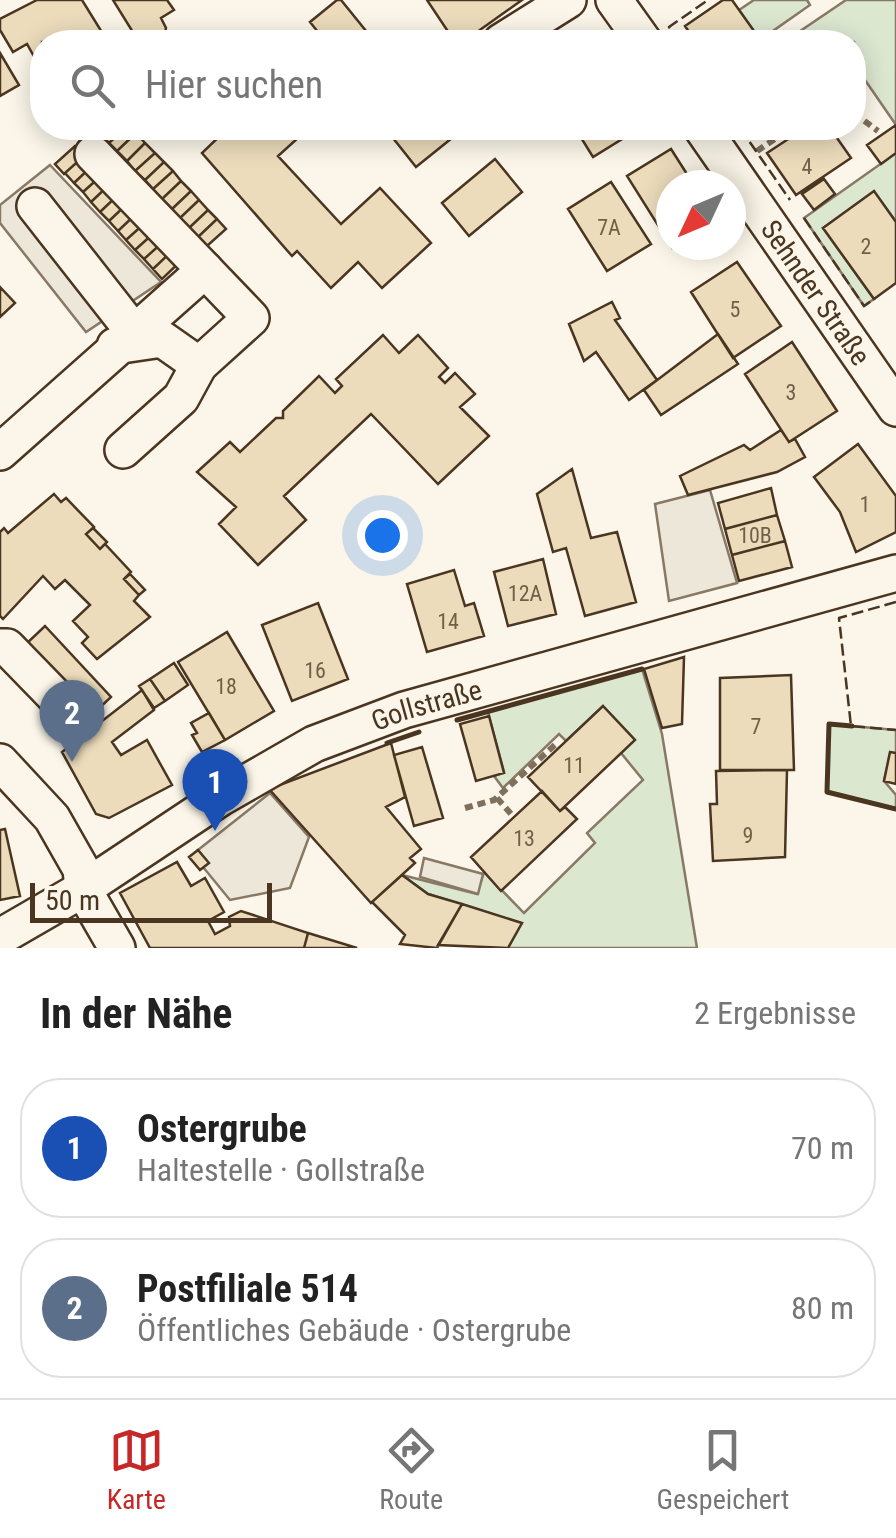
<!DOCTYPE html>
<html lang="de">
<head>
<meta charset="utf-8">
<style>
  :root { --surface:#fff; --page:#f6f6f6; --text:#222; --muted:#767676; --line:#e0e0e0; --accent:#c62828 }
  body { margin:0; font-family:"Roboto Condensed",sans-serif; background:var(--page); color:var(--text) }
  .compass { position:absolute; left:656px; top:170px; width:90px; height:90px; border-radius:50%; background:var(--surface); box-shadow:0 5px 25px #0003; rotate:226deg }
  .scale { position:absolute; left:30px; bottom:25px; width:242px; box-sizing:border-box; padding-left:10px; border:5px solid #4a3520; border-top:0; font-size:28px; line-height:35px; white-space:nowrap; color:#4a3520; -webkit-text-stroke:8px #fbf6e9; paint-order:stroke }
  .you { position:absolute; left:382px; top:535px; width:35px; height:35px; margin:-25px; border:8px solid #fff; border-radius:50%; background:#1a73e8; box-shadow:0 0 0 15px #1a73e833 }
  .badge { display:grid; place-items:center; width:65px; height:65px; border-radius:50%; background:var(--accent); color:#fff; font-size:32px; font-weight:700 }
  .pin { position:absolute; translate:-50% -82px; filter:drop-shadow(0 2px 5px #0008) }
  .pin::after { content:''; position:absolute; top:52px; width:35px; height:30px; background:inherit; clip-path:polygon(0 0,100% 0,50% 100%) }
  .list { margin:0; padding:0; list-style:none }
  h2 { display:flex; justify-content:space-between; align-items:center; height:130px; margin:0; padding:0 40px; font-size:42px }
  h2 small { font-size:32px; font-weight:400; color:var(--muted) }
  .list li { display:grid; grid-template-columns:65px 1fr auto; gap:30px; align-items:center; box-sizing:border-box; height:140px; margin:0 20px 20px; padding:0 20px; border:2px solid var(--line); border-radius:40px }
  .list b { display:block; font-size:38px; white-space:nowrap }
  .list p { margin:0; font-size:32px; white-space:nowrap; color:var(--muted) }
  .list em { font-size:32px; font-style:normal; color:var(--muted) }
  .icon { flex:none; width:55px; height:55px; fill:none; stroke:currentColor; stroke-width:2; stroke-linecap:round; stroke-linejoin:round }
  .map { position:relative; flex:none; width:896px; height:948px; overflow:hidden }
  .search { position:absolute; background:var(--surface); box-shadow:0 5px 25px #0003; left:30px; right:30px; top:30px; height:110px; display:flex; align-items:center; gap:25px; box-sizing:border-box; padding:0 35px; border-radius:40px; color:var(--muted); font-size:38px }
  .sheet { height:450px; background:var(--surface) }
  nav { display:flex; justify-content:space-around; align-items:center; box-sizing:border-box; height:140px; border-top:2px solid var(--line); background:var(--surface); font-size:28px; color:var(--muted) }
  nav a { display:grid; justify-items:center; gap:5px }
  nav .on { color:var(--accent) }
  .map>svg:first-child { display:block }
  .green { fill:#dce7d0; stroke:#887966; stroke-width:2.5 }
  .parking { fill:#ede7d9; stroke:#887966; stroke-width:2.5 }
  .building { fill:#ecdcbc; stroke:#4a3520; stroke-width:2.5 }
  .lines { fill:none; stroke-linecap:round; stroke-linejoin:round }
  .minor-casing { stroke:#4a3520; stroke-width:40 }
  .path { stroke:#7f6f5c; stroke-width:6; stroke-dasharray:8 5; stroke-linecap:butt }
  .minor { stroke:#fbf6e9; stroke-width:35 }
  .fence { stroke:#4a3520; stroke-width:2.5; stroke-dasharray:12 5; stroke-linecap:butt }
  .wall { stroke:#4a3520; stroke-width:5 }
  .labels { text-anchor:middle; dominant-baseline:central; stroke-width:8; stroke-linejoin:round; paint-order:stroke }
  .number-label { font-size:22px; fill:#725f47 }
  .street-label { font-size:28px; fill:#4a3520; stroke:#fbf6e9 }
</style>
</head>
<body>
<div class="map">
<svg width="896" height="948" viewBox="0 0 896 948">
  <rect width="100%" height="100%" fill="#fbf6e9"/>
  <path class="green" d="M754 0H807L810 5 760 40 739 10Z
    M846 0H896V125L865 80 854 87V42H819L815 37 807 42H784Z
    M896 153V222L874 192 823 228 874 299 864 306 804 218Z
    M642 669 662 734 697 948H508L521 923 428 894 402 875 477 894 484 872 524 913 595 843 587 833 643 780 621 753 634 739 603 706 566 741 559 734 503 788 494 776 504 772 488 712Z
    M829 724 896 730V754H890L884 781 896 795V809L827 792Z"/>
  <path class="parking" d="M50 165 161 282 86 332 0 223V205Z
    M710 490 737 583 669 601 655 504Z
    M270 793 309 837 290 888 230 900 203 867 208 863 198 850Z
    M424 858 483 874 478 894 420 877Z"/>
  <path class="building" d="M37 0H82L108 42H42V71L27 44 13 52 0 30V19Z
    M113 0H167L174 10 161 18 166 28 163 42H139Z
    M337 0H341L375 42H326L310 22Z
    M427 0H522L463 42H455Z
    M723 0H732L759 38 752 42H696L685 26Z
    M0 53 19 85 0 96Z
    M896 125V153L881 164 867 145Z
    M106 128H125L109 143 100 133Z
    M125 128 136 133 117 151 109 143Z
    M228 128H309L278 156 341 224 380 188 431 243 382 288 358 262 331 288 297 251 292 256 202 153Z
    M385 128H444L452 138 416 167Z
    M575 128H640L593 157Z
    M805 128H830L851 158 796 195 767 153Z
    M136 133 145 143 127 161 117 151Z
    M145 143 155 153 135 171 127 161Z
    M75 146 84 156 64 174 55 164Z
    M671 149 694 185H671V246L627 176Z
    M155 153 164 162 145 180 135 171Z
    M84 156 93 165 74 183 65 173Z
    M495 159 522 192 469 236 442 203Z
    M164 162 173 171 153 189 145 180Z
    M93 165 102 175 83 192 74 183Z
    M173 171 181 181 162 199 153 189Z
    M102 175 110 184 91 202 83 192Z
    M824 179 835 194 814 210 802 194Z
    M181 181 191 191 172 209 162 199Z
    M611 182 651 244 607 271 568 209Z
    M110 184 119 194 100 212 91 202Z
    M191 191 199 200 180 218 172 209Z
    M874 191 896 222V283L874 299 823 228Z
    M119 194 128 203 109 221 100 212Z
    M199 200 208 210 189 228 180 218Z
    M128 203 137 213 118 231 109 221Z
    M208 210 217 219 198 237 189 228Z
    M137 213 146 222 126 240 118 231Z
    M217 219 226 229 207 246 198 237Z
    M146 222 155 232 135 250 126 240Z
    M155 232 163 242 144 259 135 250Z
    M163 242 172 251 153 269 144 259Z
    M172 251 181 261 162 279 153 269Z
    M737 262 781 326 733 358 691 292Z
    M0 287 15 303 0 317Z
    M612 302 620 318 615 320 657 380 629 400 596 352 584 361 569 324Z
    M718 334 738 364 661 415 644 390Z
    M383 335 399 353 418 335 448 368 439 377 445 383 455 373 475 394 460 407 489 436 438 484 371 414 284 496 306 520 258 565 219 524 236 507 197 472 230 442 240 452 276 418H283V411L319 376 335 393 342 386 336 379Z
    M792 342 837 411 789 442 745 374Z
    M781 430 789 442 795 439 805 457 777 472 688 495 680 476 744 445 750 450Z
    M858 444 896 496V532L856 552 840 512 814 477Z
    M572 469 591 538 617 532 636 602 585 616 566 548 553 552 537 494Z
    M771 488 777 515 725 529 718 503Z
    M54 494 61 502 66 498 94 527 86 534 100 549 105 544 131 572 124 579 139 595 134 601 150 617 97 659 82 643 88 637 73 621 90 605 65 580 55 589 43 576 3 619 0 616V532L4 528 8 533Z
    M777 515 785 541 732 555 725 529Z
    M93 528 107 542 100 549 86 534Z
    M785 541 792 567 739 581 732 555Z
    M543 559 556 614 508 626 494 572Z
    M454 570 465 606 474 603 484 636 427 652 407 584Z
    M130 574 145 590 139 595 124 579Z
    M318 603 348 679 292 701 262 625Z
    M45 626 111 697 92 715 26 644Z
    M227 632 274 711 225 740 178 662Z
    M684 657 682 724 662 728 644 669Z
    M174 663 188 685 165 701 150 679Z
    M791 675 794 770H720V678Z
    M150 679 165 701 154 708 139 686Z
    M142 690 154 710 112 742 121 755 147 740 172 785 109 818 96 814 62 752Z
    M603 706 635 740 560 811 528 777Z
    M209 713 225 740 202 752 192 735 197 733 191 723Z
    M489 716 504 773 476 781 460 724Z
    M391 743 405 797 386 807 421 849 410 858 415 863 371 903 269 789Z
    M422 747 443 818 414 826 394 755Z
    M890 752 896 753V784L884 781Z
    M787 770 785 857 713 861 710 804H717L716 771Z
    M542 791 560 811 565 807 577 819 501 891 471 857Z
    M5 829 20 896 0 900V830Z
    M198 850 209 863 200 870 189 857Z
    M177 862 191 886 205 878 224 912 208 921 215 934 230 926 229 917 241 911 308 933 304 948H150L120 893Z
    M402 875 428 894 462 904 437 948 400 944 405 935 372 902Z
    M462 904 522 923 508 948 438 945Z
    M308 933 357 948H304Z"/>
  <g class="lines">
    <g class="minor-casing">
      <g id="minor">
        <path d="M614 0 644 42"/>
        <path d="M501 42 568 0"/>
        <path id="s1" d="M702 128 896 408"/>
        <path d="M93 154 205 270"/>
        <path d="M35 206 133 331"/>
        <path d="M123 450 181 398 199 365"/>
        <path d="M0 452 205 270 251 318 199 365 162 339 115 346"/>
        <path d="M0 647H7L77 719"/>
        <path d="M0 762 52 818 81 869 83 889 117 948"/>
        <path id="s2" d="M0 937 83 889 220 798 314 744 404 710 896 573"/>
      </g>
    </g>
    <path class="path" d="M854 113 878 131
      M757 151 791 128
      M497 798 512 815
      M465 808 494 800 556 744"/>
    <use href="#minor" class="minor"/>
    <path class="fence" d="M680 42 669 27 708 0
      M740 128 790 200
      M804 218 864 306 874 299
      M896 602 839 618 851 726 896 730"/>
    <path class="wall" d="M457 720 642 669
      M852 726 829 724 827 792 896 809
      M387 743 419 732"/>
  </g>
  <g class="labels">
    <g class="number-label">
      <text x="807" y="166">4</text>
      <text x="609" y="227">7A</text>
      <text x="866" y="246">2</text>
      <text x="735" y="309">5</text>
      <text x="791" y="392">3</text>
      <text x="865" y="504">1</text>
      <text x="755" y="535">10B</text>
      <text x="525" y="593">12A</text>
      <text x="448" y="621">14</text>
      <text x="315" y="670">16</text>
      <text x="226" y="686">18</text>
      <text x="756" y="726">7</text>
      <text x="574" y="765">11</text>
      <text x="748" y="835">9</text>
      <text x="524" y="838">13</text>
    </g>
    <g class="street-label">
      <text stroke="none"><textPath href="#s1" startOffset="200">Sehnder Straße</textPath></text>
      <text stroke="none"><textPath href="#s2" startOffset="488">Gollstraße</textPath></text>
    </g>
  </g>
</svg>
<svg class="compass" viewBox="-18 -18 36 36"><path d="M0-13l5 13h-10z" fill="#e53935"/><path d="M0 13l5-13h-10z" fill="#767676"/></svg>
<div class="scale">50 m</div>
<div class="you"></div>
<div class="pin badge" style="left:215px;top:831px;background:#1a4fb4">1</div>
<div class="pin badge" style="left:72px;top:762px;background:#5c6f8a">2</div>
<div class="search"><svg class="icon" aria-label="search" viewBox="0 0 24 24"><circle cx="10" cy="10" r="6"/><path d="M15 15l6 6"/></svg>Hier suchen</div>
</div>
<section class="sheet">
<h2>In der Nähe<small>2 Ergebnisse</small></h2>
<ul class="list">
<li><span class="badge" style="background:#1a4fb4">1</span><div><b>Ostergrube</b><p>Haltestelle · Gollstraße</p></div><em>70 m</em></li>
<li><span class="badge" style="background:#5c6f8a">2</span><div><b>Postfiliale 514</b><p>Öffentliches Gebäude · Ostergrube</p></div><em>80 m</em></li>
</ul>
</section>
<nav>
<a class="on"><svg class="icon" aria-label="map" viewBox="0 0 24 24"><path d="M3 6l6-2 6 2 6-2v14l-6 2-6-2-6 2zM9 4v14M15 6v14"/></svg>Karte</a>
<a><svg class="icon" aria-label="directions" viewBox="0 0 24 24"><path d="M12 3l9 9-9 9-9-9zM9 14v-3h6M13 9l2 2-2 2"/></svg>Route</a>
<a><svg class="icon" aria-label="saved" viewBox="0 0 24 24"><path d="M7 4h10v16l-5-4-5 4z"/></svg>Gespeichert</a>
</nav>
</body>
</html>
